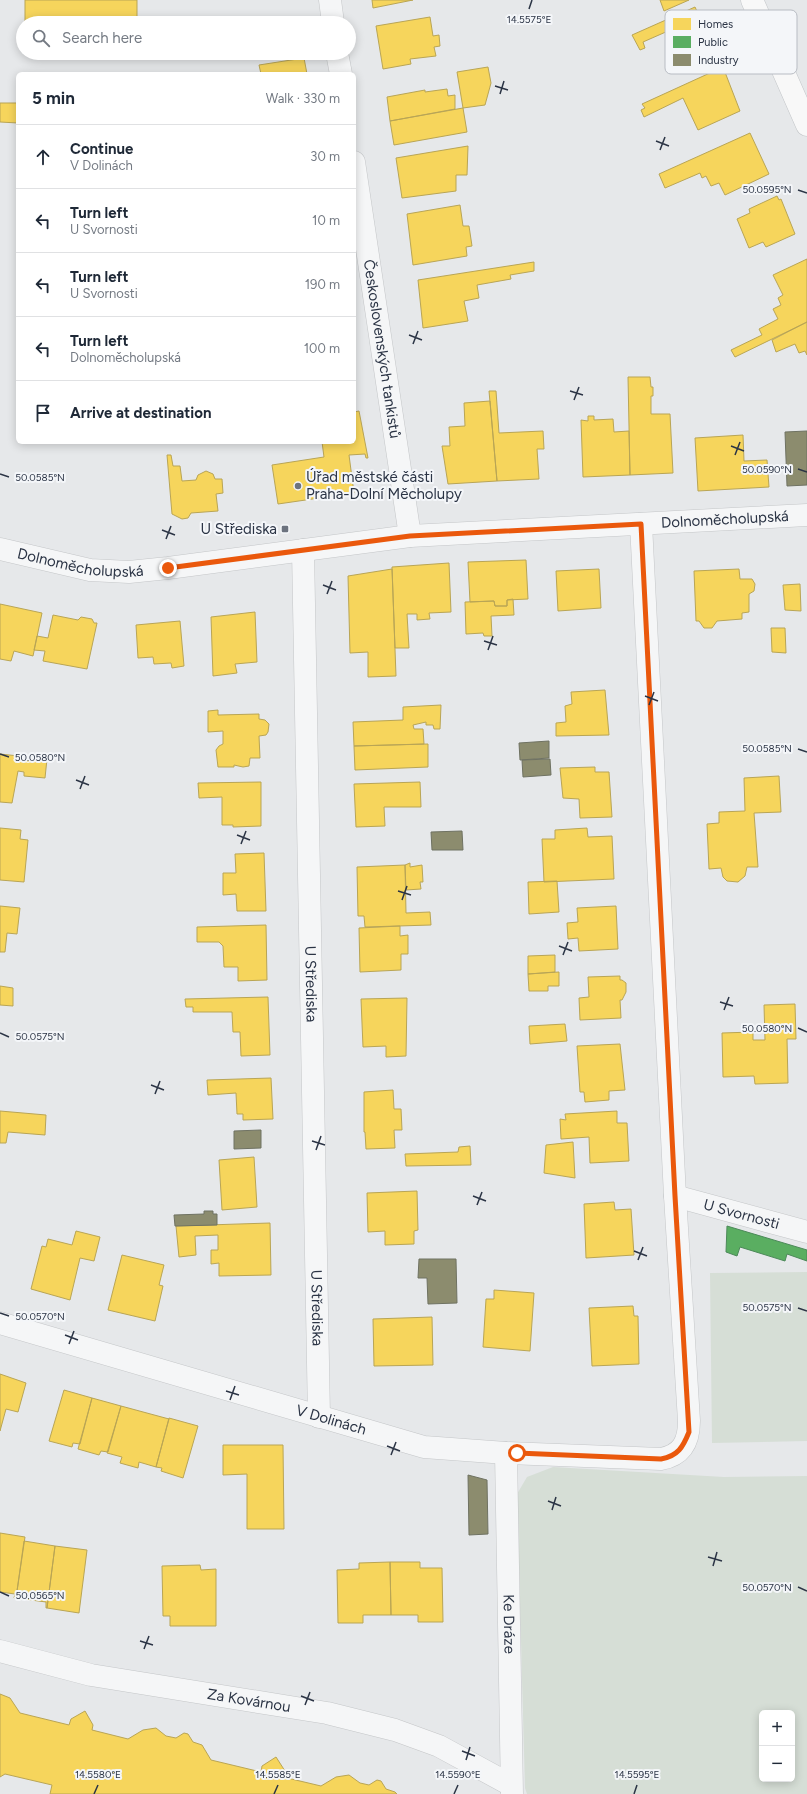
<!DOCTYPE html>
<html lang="en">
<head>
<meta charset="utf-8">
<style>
  :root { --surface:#fff; --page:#f2f2f3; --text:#1f2937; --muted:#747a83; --line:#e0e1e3 }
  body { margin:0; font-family:Figtree,sans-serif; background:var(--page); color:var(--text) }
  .controls { position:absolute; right:12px; bottom:12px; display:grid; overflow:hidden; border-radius:6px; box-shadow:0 2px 10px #0003 }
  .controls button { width:36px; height:36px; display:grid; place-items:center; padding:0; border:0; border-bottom:1px solid var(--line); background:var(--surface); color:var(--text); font:20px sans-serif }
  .stop { position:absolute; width:12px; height:12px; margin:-9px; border:3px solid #ea580c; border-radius:50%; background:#fff }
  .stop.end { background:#ea580c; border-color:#fff; box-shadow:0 1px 4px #0008 }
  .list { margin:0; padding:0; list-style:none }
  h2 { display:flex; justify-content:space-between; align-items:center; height:52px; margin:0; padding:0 16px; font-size:17px }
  h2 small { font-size:13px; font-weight:400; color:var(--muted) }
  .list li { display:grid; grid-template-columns:26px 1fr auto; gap:12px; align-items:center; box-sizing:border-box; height:64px; padding:0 16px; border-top:1px solid var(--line) }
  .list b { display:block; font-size:15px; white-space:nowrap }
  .list p { margin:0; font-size:13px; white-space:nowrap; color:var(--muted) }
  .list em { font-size:13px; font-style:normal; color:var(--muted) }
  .icon { flex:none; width:22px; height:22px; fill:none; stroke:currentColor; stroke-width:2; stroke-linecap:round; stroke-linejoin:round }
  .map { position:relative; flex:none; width:807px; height:1794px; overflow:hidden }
  .search { position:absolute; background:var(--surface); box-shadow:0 2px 10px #0003; left:16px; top:16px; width:340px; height:44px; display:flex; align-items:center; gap:10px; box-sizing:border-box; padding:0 14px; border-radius:22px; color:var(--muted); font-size:15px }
  .panel { position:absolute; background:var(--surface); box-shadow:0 2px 10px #0003; left:16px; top:72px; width:340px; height:372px; border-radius:6px }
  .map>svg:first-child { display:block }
  .green { fill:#d6ded6; fill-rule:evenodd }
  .homes { fill:#f6d55c; stroke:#b9a555 }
  .public { fill:#5aae61; stroke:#4c8959 }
  .industry { fill:#8c8c6e; stroke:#6f7262 }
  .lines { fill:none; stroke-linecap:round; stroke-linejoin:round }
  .minor-casing { stroke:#c4c6c8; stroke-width:23 }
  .major-casing { stroke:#c2c5c8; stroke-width:23 }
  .minor { stroke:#f5f6f7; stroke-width:22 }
  .major { stroke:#f8f8f8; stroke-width:22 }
  .route { stroke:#ea580c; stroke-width:5 }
  .ticks { fill:none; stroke:#2b3445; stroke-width:1.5 }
  .poi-dot { fill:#6c737f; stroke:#f4f6f9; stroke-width:1.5 }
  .labels { text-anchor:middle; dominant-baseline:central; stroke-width:4; stroke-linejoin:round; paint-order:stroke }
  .street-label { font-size:15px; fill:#2b3445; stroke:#f4f6f9 }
  .poi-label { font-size:15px; fill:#2b3445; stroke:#f4f6f9; text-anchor:start }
  .key { fill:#f4f6f9; stroke:#b8bcc3; stroke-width:1 }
  .key-label { font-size:11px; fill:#2b3445 }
  .ticks-label { font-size:10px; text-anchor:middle; fill:#2b3445; stroke:#f4f6f9; stroke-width:4; stroke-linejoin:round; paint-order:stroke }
</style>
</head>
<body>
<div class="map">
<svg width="807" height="1794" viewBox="0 0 807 1794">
  <rect width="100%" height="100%" fill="#e6e8ea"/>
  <path class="green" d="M807 1272V1441L712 1443 710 1273Z
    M553 1467 724 1477 807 1476V1794H527L525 1788 517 1494 527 1477ZM762 1713H792V1779H762Z"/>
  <path class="homes" d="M25 0H137V23L25 22Z
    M372 0H413L373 8Z
    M660 0H689L664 11Z
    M695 7 713 45 678 61 668 38 672 36 668 31 643 42 645 48 640 50 632 35Z
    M430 17 433 36 439 35 440 46 434 47 436 56 410 59 411 64 383 69 376 26Z
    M304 58 307 74H261L259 65Z
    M488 67 491 83 485 105 463 108 457 72Z
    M723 67 740 111 698 130 683 98 644 117 641 110 645 108 642 104Z
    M447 89 448 96 455 95V109L390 121 387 97 425 90V92Z
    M0 103H18V123L0 122Z
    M463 108 467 132 394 145 390 121Z
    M750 133 769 174 725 195 719 183 711 186 706 176 702 178 700 173 665 188 659 174Z
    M468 146 467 175H456V191L402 198 396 158Z
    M777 196 779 200 781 199 795 234 766 247 763 242 749 248 737 219 750 213 749 209Z
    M460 205 463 226H469L472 246 466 247 467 256 413 265 407 214Z
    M807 259V322L735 357 731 350 762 335 759 329 778 319 773 309 781 305 778 298 783 295 773 275Z
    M534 262V271L510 275 511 279 477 285 479 298 464 301 468 321 423 328 418 280Z
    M807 322V355L805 351 799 353 795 344 776 352 772 340Z
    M628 377H650L651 387H653V396H651V414H670L673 473 630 475Z
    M489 391H496L499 433 543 431 544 449H537L539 479 497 481Z
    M490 401 497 481 448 484 442 446H450L449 427 465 426 464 403Z
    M359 411 368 458H366L365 454 349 455 354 493 278 504 272 465 324 457 322 442H354V412Z
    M588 416H594V420L613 419 614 432 629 431 630 475 583 477 581 420 588 421Z
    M743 435 744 461 767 460 769 487 698 491 695 438Z
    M167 455H171L173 466H180L182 481 196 480 198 475 206 471 213 474 215 479H222L223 493 216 494 218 511 191 513 188 518 182 519 172 514Z
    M526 560 528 599 507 600V606H495L494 601 470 602 468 562Z
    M449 563 451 612 429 613 430 619 417 620V614H407L409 648H395L392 567Z
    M392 569 396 676 368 677V652L350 653 348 576Z
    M599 569 601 608 558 611 556 571Z
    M739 569 740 579H752L755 584 754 591 749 594V612L742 613V619L717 621 712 628H704L699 621H696L694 571Z
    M800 584 801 611 785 610 783 585Z
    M513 599 514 615 491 616 492 636H484L483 633 466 634 465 602 494 601 495 606H507V600Z
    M0 604 42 613 33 656 14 651 11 661 0 659Z
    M255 612 257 662 235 664 237 673 213 676 211 617Z
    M53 615 78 620 81 617 92 619 94 623H97L87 669 43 661 45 651 34 650 37 636 48 638Z
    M180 621 184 666 172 668 171 663 154 664 153 657 138 658 136 625Z
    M771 628H785L786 653 772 652Z
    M605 690 609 735 556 736V723L566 722 565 706 572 704 571 692Z
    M441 705 440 729H434L433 725H426V722L413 725 414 729H423L424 744 354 746 353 722 403 720V707Z
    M218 710V715L259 714V719L265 720 269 724 268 732 266 735 259 736 260 758H250L249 766 243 767 234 765V767H218L216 750 219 746 223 744V731L208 732V711Z
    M428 744V767L355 770 354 746Z
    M0 754 47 759 45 778 24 776V772L18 771 12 803 0 802Z
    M595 767V772H609L612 817 580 818 579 799 563 798 560 768Z
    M779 776 781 812 754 813 758 867H747L745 876 738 882 727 881 723 877 721 868 709 869 707 824 719 823V812L745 811 744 778Z
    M261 782V826L233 827V825H222V797L199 798 198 783Z
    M420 782 421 807H384L385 826 356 827 354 784Z
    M0 828 21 830 20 839 28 840 24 882 0 880Z
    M587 828 588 837 612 836 614 879 544 882 542 839H555V830Z
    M264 853 266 911H237L236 894 223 895V873H236L235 854Z
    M410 863V867L422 865 423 882H420L421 889 406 890 405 865Z
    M405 865 406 913 430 912 431 925 365 927 364 916H358L357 867Z
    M557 881 559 912 529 914 528 882Z
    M0 906 20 908 17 934 7 933 5 952H0Z
    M616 906 618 949 579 951 578 938 568 939 567 923 578 922 577 908Z
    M266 925 267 980 238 981V967H224L223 946 219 942H197V927Z
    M400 926V936L408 935V954H401V970L360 972 359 928Z
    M555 955V972L528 974V956Z
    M559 972V986H548V991H529L528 974Z
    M620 976V980H622L626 983V992L622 1000H620L621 1018 580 1020 579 998 589 997 588 977Z
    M0 986 13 988V1006L0 1005Z
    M268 997 270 1055 241 1056 240 1032H233L232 1012H193V1007H186L185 999Z
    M407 998 406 1056 386 1057V1046L363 1047 361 999Z
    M795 1004 796 1039H787L788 1083 755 1084 754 1076 723 1077 722 1033 753 1032V1040H765L764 1005Z
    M565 1024 567 1041 530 1044 529 1026Z
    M620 1044 625 1090 609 1091V1100L585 1102 584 1092H580L577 1046Z
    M271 1078 273 1119 243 1120V1114H237L236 1093 208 1095 207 1080Z
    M393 1090 394 1109H401L402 1130H394L395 1148 366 1149 365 1132H364V1092Z
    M0 1111 46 1115 45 1135 8 1132 6 1143H0Z
    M617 1111V1123H627L629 1161 590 1163 589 1137 561 1139 560 1119 566 1120 565 1114Z
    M573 1142 575 1178 544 1173 546 1145Z
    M470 1146 471 1165 406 1166 405 1154 458 1152 459 1147Z
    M254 1157 257 1207 222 1210 219 1160Z
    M417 1191 418 1230 414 1231V1244L385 1245V1231L368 1232 367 1193Z
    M614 1202 615 1210 631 1209 634 1255 586 1258 584 1204Z
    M270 1223 271 1275 219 1276V1263L211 1264V1250H218V1235L195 1236 196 1255 179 1257 176 1226Z
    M76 1231 100 1237 94 1261 80 1258 70 1300 31 1289 42 1246 46 1247 48 1239 72 1245Z
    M122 1255 164 1265 159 1285 163 1286 155 1321 108 1310Z
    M494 1290 534 1293 530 1351 483 1347 486 1299H494Z
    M633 1306 634 1316H638L639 1364 592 1366 589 1308Z
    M432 1317 433 1365 374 1366 373 1319Z
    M0 1374 26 1383 18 1412 6 1409 0 1431Z
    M64 1390 92 1398 80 1444 73 1443 72 1447 49 1441Z
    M92 1398 121 1406 108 1452 101 1451 99 1455 78 1449Z
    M121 1406 169 1419 156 1467 139 1462 138 1468 120 1463 122 1457 107 1453Z
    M169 1418 198 1426 183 1478 161 1471 162 1468 156 1467Z
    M223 1445H283L284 1529H247V1474L223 1475Z
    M0 1533 25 1537 16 1598H14L15 1594 0 1592Z
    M24 1541 55 1546 47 1608H46V1602L16 1598Z
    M55 1546 87 1550 79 1613 47 1608Z
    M390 1562H420V1568H442L443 1622H418V1615H391Z
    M390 1562 391 1615H363V1623H338L337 1570 359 1569V1563Z
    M200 1565 201 1570 216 1569V1626H170V1616H163L162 1566Z
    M0 1694 10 1698 20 1713 69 1725 71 1719 85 1711 93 1725 92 1730 128 1739 143 1730 156 1728 166 1736 176 1738 184 1733 188 1734 193 1742 202 1745 211 1760 261 1772 262 1766 276 1757 285 1771 283 1777 321 1786 336 1777 349 1775 360 1783 369 1785 377 1780 381 1781 386 1789 395 1792 397 1794H50L52 1785 5 1774 0 1777Z"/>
  <path class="public" d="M727 1226 807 1250V1261L787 1254 785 1261 740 1247 737 1256 726 1252Z"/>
  <path class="industry" d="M807 431V485L787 486 785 432Z
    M549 741V758L520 760 519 743Z
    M550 759 551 775 523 777 522 760Z
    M462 831 463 850H432L431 832Z
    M261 1130V1148L234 1149V1131Z
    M204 1211H213V1214H217V1225L175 1226 174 1215 204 1214Z
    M419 1259H456L457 1303 428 1304 427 1278H418Z
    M468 1475 487 1480 488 1534 469 1535Z"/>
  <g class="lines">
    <g class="minor-casing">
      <g id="minor">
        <path d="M330 0 333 23"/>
        <path d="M337 53 341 74"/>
        <path id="s1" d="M354 162 410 536"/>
        <path id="s2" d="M0 549 90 570 129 572 168 568 410 536 807 515"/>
        <path id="s3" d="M303 550 319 1417"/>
        <path id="s4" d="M675 1196 807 1232"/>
        <path id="s5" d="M0 1323 424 1447 506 1453 661 1459C682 1455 689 1442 689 1421L675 1196 641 524"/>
        <path id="s6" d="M506 1453 512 1794"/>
        <path id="s7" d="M0 1651 91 1675 327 1713 395 1730 439 1746 511 1785"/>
      </g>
    </g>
    <g class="major-casing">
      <path id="major" d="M752 0 807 125"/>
    </g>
    <use href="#minor" class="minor"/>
    <use href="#major" class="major"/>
  </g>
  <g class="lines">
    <path class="route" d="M168 568 410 536 641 524 675 1196 689 1432C683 1447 678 1456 661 1459L517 1453"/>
  </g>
  <path class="ticks" d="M529 9 532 0M495 86 508 90M500 94 504 81M656 141 669 146M660 150 665 137M798 190 807 193M409 335 422 340M413 344 418 331M570 391 583 395M574 400 579 387M731 446 744 451M735 455 740 442M798 469 807 472M0 474 9 477M162 530 175 535M166 539 171 526M323 585 336 590M327 594 332 581M484 641 497 645M488 650 493 636M645 696 658 701M649 705 654 692M798 749 807 752M0 754 9 757M76 780 89 785M80 789 85 776M237 835 250 840M241 844 246 831M398 891 411 895M402 900 407 886M559 946 572 951M563 955 568 942M720 1002 733 1006M724 1010 729 997M798 1028 807 1032M0 1033 9 1037M151 1085 164 1090M155 1094 160 1081M312 1141 325 1145M316 1150 321 1136M473 1196 486 1201M477 1205 482 1192M634 1251 647 1256M638 1260 643 1247M798 1308 807 1311M0 1313 9 1316M65 1335 78 1340M69 1344 74 1331M226 1391 239 1395M230 1400 235 1386M387 1446 400 1451M391 1455 396 1442M548 1501 561 1506M552 1510 556 1497M708 1557 722 1561M713 1566 717 1552M798 1587 807 1591M0 1592 9 1596M140 1641 153 1645M144 1649 149 1636M301 1696 314 1701M305 1705 310 1692M462 1751 475 1756M466 1760 470 1747M94 1794 98 1785M274 1794 278 1785M454 1794 458 1785M634 1794 637 1785"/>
  <g class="poi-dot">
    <circle cx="298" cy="486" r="4"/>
    <rect x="281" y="525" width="8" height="8" rx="2"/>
  </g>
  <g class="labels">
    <g class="street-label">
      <text stroke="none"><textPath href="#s1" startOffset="189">Československých tankistů</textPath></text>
      <text stroke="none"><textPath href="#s2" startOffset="730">Dolnoměcholupská</textPath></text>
      <text stroke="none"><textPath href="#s2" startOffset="82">Dolnoměcholupská</textPath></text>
      <text stroke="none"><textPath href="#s3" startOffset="434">U Střediska</textPath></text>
      <text stroke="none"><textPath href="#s4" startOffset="69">U Svornosti</textPath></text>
      <text stroke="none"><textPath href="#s3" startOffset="758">U Střediska</textPath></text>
      <text stroke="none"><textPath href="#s5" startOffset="345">V Dolinách</textPath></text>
      <text stroke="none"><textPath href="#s6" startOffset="171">Ke Dráze</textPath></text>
      <text stroke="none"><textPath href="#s7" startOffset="254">Za Kovárnou</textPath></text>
    </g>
    <g class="poi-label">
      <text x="306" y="477">Úřad městské části<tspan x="306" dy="17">Praha-Dolní Měcholupy</tspan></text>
      <text x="277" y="529" text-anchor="end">U Střediska</text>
    </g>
  </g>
  <rect x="665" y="10" width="132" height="64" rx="6" class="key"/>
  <rect x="673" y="18" width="18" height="12" fill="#f6d55c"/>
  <rect x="673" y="36" width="18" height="12" fill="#5aae61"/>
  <rect x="673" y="54" width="18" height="12" fill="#8c8c6e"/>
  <g class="key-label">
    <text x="698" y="28">Homes</text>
    <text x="698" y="46">Public</text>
    <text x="698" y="64">Industry</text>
  </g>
  <g class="ticks-label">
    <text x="529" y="23">14.5575°E</text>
    <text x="767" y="193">50.0595°N</text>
    <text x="767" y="473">50.0590°N</text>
    <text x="40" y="481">50.0585°N</text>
    <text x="767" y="752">50.0585°N</text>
    <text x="40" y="761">50.0580°N</text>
    <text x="767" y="1032">50.0580°N</text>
    <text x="40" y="1040">50.0575°N</text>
    <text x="767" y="1311">50.0575°N</text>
    <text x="40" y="1320">50.0570°N</text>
    <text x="767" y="1591">50.0570°N</text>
    <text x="40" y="1599">50.0565°N</text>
    <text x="98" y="1778">14.5580°E</text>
    <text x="278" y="1778">14.5585°E</text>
    <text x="458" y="1778">14.5590°E</text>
    <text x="637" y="1778">14.5595°E</text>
  </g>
</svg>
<div class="controls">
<button>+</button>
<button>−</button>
</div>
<div class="stop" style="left:517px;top:1453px"></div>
<div class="stop end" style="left:168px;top:568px"></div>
<div class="search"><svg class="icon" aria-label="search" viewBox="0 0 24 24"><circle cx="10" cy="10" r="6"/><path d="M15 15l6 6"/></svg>Search here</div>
<section class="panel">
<h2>5 min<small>Walk · 330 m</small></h2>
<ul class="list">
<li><svg class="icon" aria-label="ahead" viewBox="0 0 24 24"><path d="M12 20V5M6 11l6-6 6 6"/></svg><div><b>Continue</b><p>V Dolinách</p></div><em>30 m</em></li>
<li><svg class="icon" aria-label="left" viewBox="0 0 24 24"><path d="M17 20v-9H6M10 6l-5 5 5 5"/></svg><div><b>Turn left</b><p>U Svornosti</p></div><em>10 m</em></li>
<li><svg class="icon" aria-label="left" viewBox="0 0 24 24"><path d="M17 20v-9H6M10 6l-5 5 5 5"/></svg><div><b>Turn left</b><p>U Svornosti</p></div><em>190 m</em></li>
<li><svg class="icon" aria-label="left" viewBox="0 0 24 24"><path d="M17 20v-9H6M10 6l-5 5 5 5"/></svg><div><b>Turn left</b><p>Dolnoměcholupská</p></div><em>100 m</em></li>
<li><svg class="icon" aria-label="arrive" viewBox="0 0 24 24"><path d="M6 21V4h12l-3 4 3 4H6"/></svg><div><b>Arrive at destination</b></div></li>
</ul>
</section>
</div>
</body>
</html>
